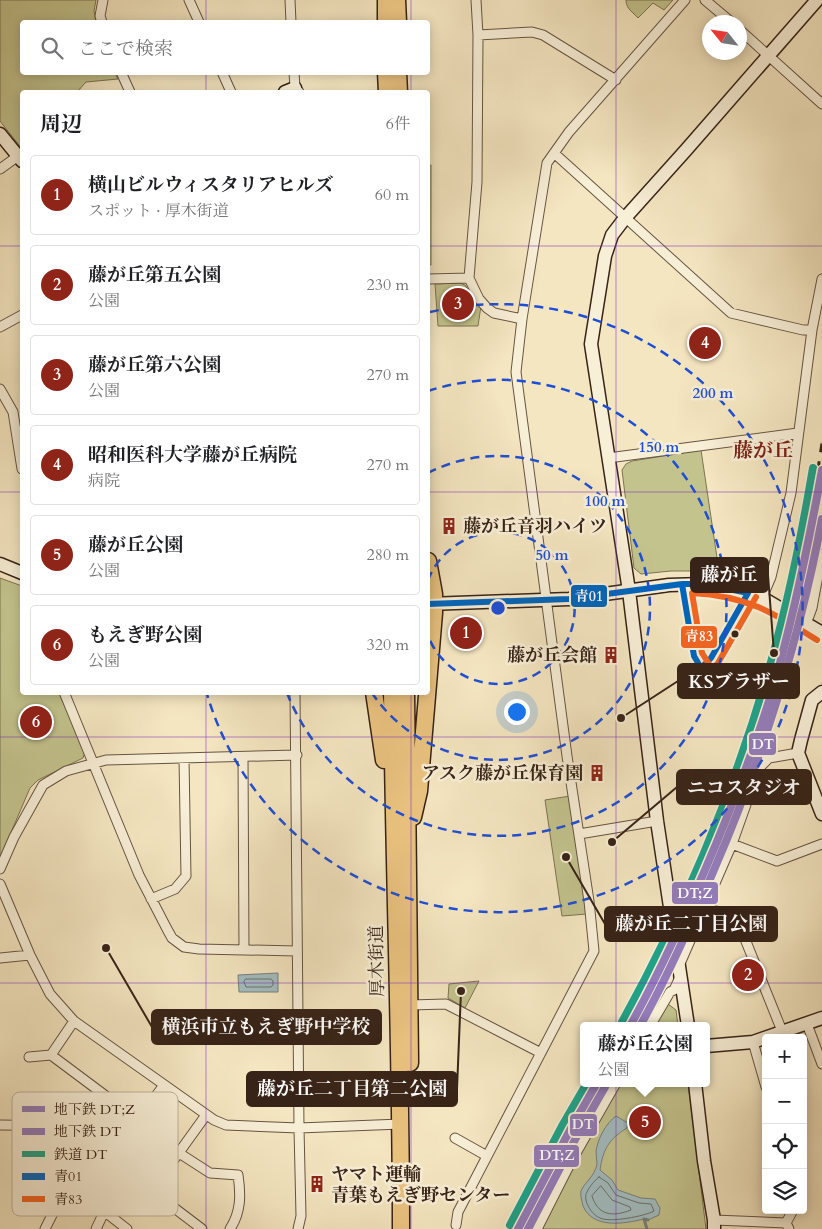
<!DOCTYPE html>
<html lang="ja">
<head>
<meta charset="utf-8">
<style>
  :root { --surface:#fff; --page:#f6f6f6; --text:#202124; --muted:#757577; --line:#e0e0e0; --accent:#8f2418 }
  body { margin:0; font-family:Cardo,"Noto Serif JP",serif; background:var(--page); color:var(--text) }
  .controls { position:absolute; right:15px; bottom:15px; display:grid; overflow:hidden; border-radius:5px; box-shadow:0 2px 12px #0003 }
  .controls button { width:45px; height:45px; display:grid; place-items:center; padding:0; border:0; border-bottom:1px solid var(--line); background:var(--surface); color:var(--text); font:25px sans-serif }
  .compass { position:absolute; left:702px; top:15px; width:45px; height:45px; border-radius:50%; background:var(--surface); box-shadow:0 2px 12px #0003; rotate:300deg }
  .you { position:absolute; left:516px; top:711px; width:18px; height:18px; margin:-12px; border:4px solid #fff; border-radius:50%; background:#1a73e8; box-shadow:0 0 0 8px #1a73e833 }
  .badge { display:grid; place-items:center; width:32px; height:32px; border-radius:50%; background:var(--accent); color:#fff; font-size:16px; font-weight:700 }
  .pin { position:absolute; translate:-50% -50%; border:2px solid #fff; box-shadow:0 1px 5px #0006 }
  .popup { position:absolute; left:580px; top:1022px; width:130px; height:65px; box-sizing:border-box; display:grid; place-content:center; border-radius:5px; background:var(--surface); filter:drop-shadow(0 1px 4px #0005); font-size:16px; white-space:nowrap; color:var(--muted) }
  .popup b { font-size:19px; color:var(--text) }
  .popup::after { content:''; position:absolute; left:50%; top:100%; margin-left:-10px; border:10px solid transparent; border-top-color:var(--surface) }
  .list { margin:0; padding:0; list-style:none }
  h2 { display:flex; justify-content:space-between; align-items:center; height:65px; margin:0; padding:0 20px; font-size:21px }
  h2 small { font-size:16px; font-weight:400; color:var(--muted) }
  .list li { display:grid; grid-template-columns:32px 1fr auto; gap:15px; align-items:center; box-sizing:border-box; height:80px; margin:0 10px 10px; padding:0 10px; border:1px solid var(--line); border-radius:5px }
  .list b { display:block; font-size:19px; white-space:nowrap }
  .list p { margin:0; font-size:16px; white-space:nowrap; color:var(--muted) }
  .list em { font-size:16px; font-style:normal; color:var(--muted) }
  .icon { flex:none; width:28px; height:28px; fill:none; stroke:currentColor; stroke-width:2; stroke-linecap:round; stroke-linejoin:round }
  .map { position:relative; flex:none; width:822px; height:1229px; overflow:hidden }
  .search { position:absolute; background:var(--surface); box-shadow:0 2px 12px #0003; left:20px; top:20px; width:410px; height:55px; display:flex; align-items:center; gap:12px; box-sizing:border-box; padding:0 18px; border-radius:5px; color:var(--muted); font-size:19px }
  .panel { position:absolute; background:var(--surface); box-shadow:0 2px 12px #0003; left:20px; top:90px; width:410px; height:605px; border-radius:5px }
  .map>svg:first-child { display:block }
  .green { fill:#c3c38d; stroke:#7d7352 }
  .water { fill:#a2bcbf; stroke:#777f7c }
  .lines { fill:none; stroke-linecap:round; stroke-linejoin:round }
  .shore { stroke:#6c706b; stroke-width:1 }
  .stream { stroke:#777f7c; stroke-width:3 }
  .street-casing { stroke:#665442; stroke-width:11 }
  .secondary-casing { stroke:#372317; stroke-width:15 }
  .highway-casing { stroke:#372317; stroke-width:19 }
  .street { stroke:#f8efd7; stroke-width:9 }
  .secondary { stroke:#f8efd7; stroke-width:12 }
  .highway { stroke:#eac380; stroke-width:16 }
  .rail { stroke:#372317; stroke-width:3; stroke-dasharray:9 9; stroke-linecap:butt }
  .bus-1-casing { stroke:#f8efd7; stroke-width:10 }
  .bus-2-casing { stroke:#f8efd7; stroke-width:10 }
  .bus-1 { stroke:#0065bd; stroke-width:6 }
  .bus-2 { stroke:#f26522; stroke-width:6 }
  .rail-1-casing { stroke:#f8efd7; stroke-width:11 }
  .rail-1 { stroke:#20a288; stroke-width:8 }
  .metro-1-casing { stroke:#f8efd7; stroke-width:11 }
  .metro-2-casing { stroke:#f8efd7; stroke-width:11 }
  .metro-1 { stroke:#937cb9; stroke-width:8 }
  .metro-2 { stroke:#937cb9; stroke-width:8 }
  .grid { fill:none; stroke:#7b2cbf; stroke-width:1; stroke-opacity:0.55 }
  .ring { fill:none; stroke:#1d4ed8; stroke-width:2.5; stroke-dasharray:9 6 }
  .bus-dot { fill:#372317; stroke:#f8efd7; stroke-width:2 }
  .labels { text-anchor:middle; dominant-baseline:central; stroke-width:5; stroke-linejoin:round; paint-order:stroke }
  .poi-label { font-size:18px; font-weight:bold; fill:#372317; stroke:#f8efd7; text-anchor:start }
  .street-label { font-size:18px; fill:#372317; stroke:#f8efd7 }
  .quarter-label { font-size:20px; font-weight:bold; fill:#7a1f14; stroke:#f8efd7 }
  .key { fill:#f8efd7; stroke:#beb29d; stroke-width:1 }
  .key-label { font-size:14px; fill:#372317 }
  .centre { fill:#1d4ed8; stroke:#f8efd7; stroke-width:2.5 }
  .ring-label { font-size:15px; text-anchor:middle; font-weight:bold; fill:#1d4ed8; stroke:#f8efd7; stroke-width:5; stroke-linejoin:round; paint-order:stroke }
  .leader { fill:none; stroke:#372317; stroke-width:2 }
  .callout-dot { fill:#372317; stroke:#f8efd7; stroke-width:2 }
  .callout { fill:#372317; stroke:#372317; stroke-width:2 }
  .callout-label { font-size:19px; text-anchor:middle; font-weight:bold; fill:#fff }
  .line-badge { stroke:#f8efd7; stroke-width:2 }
  .badge-label { font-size:14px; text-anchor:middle; font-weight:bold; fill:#fff }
</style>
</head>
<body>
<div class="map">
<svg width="822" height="1229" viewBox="0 0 822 1229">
  <rect width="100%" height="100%" fill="#f4e6c1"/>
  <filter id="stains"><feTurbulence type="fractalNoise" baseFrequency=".004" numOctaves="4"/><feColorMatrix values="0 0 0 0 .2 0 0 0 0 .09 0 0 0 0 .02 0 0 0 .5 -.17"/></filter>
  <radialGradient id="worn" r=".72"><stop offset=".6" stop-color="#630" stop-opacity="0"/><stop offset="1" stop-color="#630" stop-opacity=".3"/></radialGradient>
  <path class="green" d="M0 0H96L94 11 96 22H22V72L115 73 118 79 86 82 77 92H22V149L0 121Z
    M626 0H673L664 10 653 3 638 18C633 12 626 9 626 0Z
    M428 165H431V265H428Z
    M460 283 465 285 477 302 481 306 478 326H438L435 284Z
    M701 450 719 571H671L641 574 634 568 622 470 626 464 632 461Z
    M0 578 22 586V692L59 693 85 752 83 758 38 780 30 788 0 858Z
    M570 796 587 914 562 916 545 800Z
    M752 964 757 981 743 985 740 968Z
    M479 981 465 1008 448 998 449 984Z
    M668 1004 676 1010 678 1026H655Z
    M621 1083H688L706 1229H540L574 1163Z"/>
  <path class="water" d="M278 973V992H239L238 975Z
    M616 1116 628 1123 627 1128C609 1139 603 1149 600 1170L612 1180 618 1190 641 1198 655 1199 660 1208 659 1215 648 1220 644 1219C623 1224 593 1229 583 1206 582 1201 580 1196 581 1191 584 1183 595 1176 597 1164 597 1160 596 1156 596 1152 597 1140 606 1123 616 1116Z"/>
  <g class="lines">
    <path class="shore" d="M246 979H271L273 981V985L271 987H246L244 982Z
      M599 1177 608 1183 616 1195 639 1203 651 1204 654 1211C645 1216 610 1223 600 1218 592 1215 582 1200 587 1192 589 1187 596 1179 599 1177Z
      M601 1186 612 1200 630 1207 631 1210C613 1217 598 1216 592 1196Z"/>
    <path class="stream" d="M647 1229 644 1219 648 1220"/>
    <g class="street-casing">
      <path id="street" d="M189 0 199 22
        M290 0 291 22
        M476 0 478 35 477 182 469 278 479 299 487 308 494 313 522 319
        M705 0 731 22
        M102 22 100 16 103 0
        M740 30 822 104
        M478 35 532 32 543 35 616 80
        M121 72 130 92
        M222 72 231 92
        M294 72 295 88 299 92
        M554 153 731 313 803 330H812
        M0 169 18 156
        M428 279 469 278
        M0 327 22 315
        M0 389 13 412 22 469
        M608 458 798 433
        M762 598 771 577 791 493 812 330 822 279
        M806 624 812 608 822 554
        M64 692 139 875 167 929 172 938 184 947 199 949 297 951
        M295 692 299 1128 301 1216 298 1229
        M243 757 244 950
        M579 834 657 821
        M732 844 777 861 822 844
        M0 869 14 837 43 785 66 771 106 760 297 755
        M0 884 30 955 50 994 74 1021 214 1120 226 1125 299 1128 401 1124
        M151 899 175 889 186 876 184 758
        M705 907 737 919 782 1031
        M0 958 30 955
        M679 966 732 844 759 768 769 758 798 753
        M410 1005 446 1004 541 1053
        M74 1021 51 1055 138 1120
        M807 1024 822 1064
        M650 1026 670 992 674 990 680 977
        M753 1042 766 1087
        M29 1057 51 1055
        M0 1125C17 1125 35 1125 51 1127 76 1131 102 1149 119 1166L202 1229
        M455 1138 487 1156
        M179 1153 210 1173 238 1175C241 1195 241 1212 230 1229
        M68 1183 127 1229
        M152 1190 206 1115
        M714 1220 786 1223 789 1229
        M786 1223 793 1210
        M456 1225 458 1212 594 951 589 901 567 756 516 372 522 319 547 163 569 132 685 0
        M45 1229 68 1183 73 1178 110 1157 164 1085
        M96 1229 104 1212
        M537 1229 572 1160 616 1083"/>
    </g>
    <g class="secondary-casing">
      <path id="secondary" d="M285 92 295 88
        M0 134 22 161
        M0 564 22 573
        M428 604 569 599 669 585 704 584 728 588 759 596 822 633
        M822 692 812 700 801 740 798 753 822 814
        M688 1026 657 821 629 591 591 344 605 256 612 235 625 218 686 150 817 0
        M706 1046 753 1042 822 1018
        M695 1083 704 1161 714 1220V1229"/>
    </g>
    <g class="highway-casing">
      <path id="highway" d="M386 0V22
        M397 0 398 22
        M386 72 387 92
        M398 72 399 92
        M374 692 384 760
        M392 692C394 871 401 1050 401 1229
        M406 692 410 1063
        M413 817 419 791 434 613V594L428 561"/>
    </g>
    <use href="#street" class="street"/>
    <use href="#secondary" class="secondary"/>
    <use href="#highway" class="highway"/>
    <path class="rail" d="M618 1026C654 959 690 892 719 822 768 701 803 572 822 443
      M580 1096 587 1083"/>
    <g class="bus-1-casing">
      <path id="bus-1" d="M682 584 694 656 701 668
        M428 604 569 599 682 584H704L748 593
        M701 668 711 658 748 593"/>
    </g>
    <g class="bus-2-casing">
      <path id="bus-2" d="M709 664 702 653 692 593C747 596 772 612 817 640
        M707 674 718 663 756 597"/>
    </g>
    <use href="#bus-1" class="bus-1"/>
    <use href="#bus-2" class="bus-2"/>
    <g class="rail-1-casing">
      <path id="rail-1" d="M622 1022C681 916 732 796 766 679 787 610 801 539 813 468
        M510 1225 562 1126 587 1083"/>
    </g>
    <use href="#rail-1" class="rail-1"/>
    <g class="metro-1-casing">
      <path id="metro-1" d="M630 1026C663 967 690 906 716 844 738 791 759 736 775 681 795 611 809 541 822 470
        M518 1229 570 1130 597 1083"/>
    </g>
    <g class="metro-2-casing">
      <path id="metro-2" d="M640 1026C669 974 693 920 716 865 765 751 799 641 822 519
        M528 1229 578 1134 605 1087"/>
    </g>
    <use href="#metro-1" class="metro-1"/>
    <use href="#metro-2" class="metro-2"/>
  </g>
  <path class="grid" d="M206 0V22M411 0V22M616 0V1229M206 72V92M411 72V92M0 246H22M428 246H822M0 492H22M428 492H822M206 692V1229M411 692V1229M0 737H822M0 983H822"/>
  <g class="ring">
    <path d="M428 580A76 76 0 1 1 428 636"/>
    <path d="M428 473A152 152 0 1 1 372 693"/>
    <path d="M428 391A228 228 0 1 1 287 693"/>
    <path d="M430 312A304 304 0 1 1 207 694"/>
  </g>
  <defs>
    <g id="building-bare" transform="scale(1.35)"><path d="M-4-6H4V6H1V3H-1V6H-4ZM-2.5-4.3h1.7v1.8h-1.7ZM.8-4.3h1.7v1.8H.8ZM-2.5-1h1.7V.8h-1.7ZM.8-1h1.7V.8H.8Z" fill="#8f2418" stroke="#f8efd7" stroke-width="2.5" paint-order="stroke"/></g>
  </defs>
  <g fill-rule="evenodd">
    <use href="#building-bare" x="449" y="526"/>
    <use href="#building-bare" x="611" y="655"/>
    <use href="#building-bare" x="597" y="773"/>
    <use href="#building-bare" x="317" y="1184"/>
  </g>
  <circle class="bus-dot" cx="735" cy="634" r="4.5"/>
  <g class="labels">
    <g class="poi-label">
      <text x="463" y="526">藤が丘音羽ハイツ</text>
      <text x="597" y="655" text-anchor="end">藤が丘会館</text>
      <text x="583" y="773" text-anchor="end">アスク藤が丘保育園</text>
      <text x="331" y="1174">ヤマト運輸<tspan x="331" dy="21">青葉もえぎ野センター</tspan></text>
    </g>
    <g class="street-label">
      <text transform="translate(377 961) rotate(-91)">厚木街道</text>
    </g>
    <g class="quarter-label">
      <text x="763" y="450">藤が丘</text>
    </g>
  </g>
  <rect x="12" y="1092" width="166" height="124" rx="8" class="key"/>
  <rect x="22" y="1106" width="23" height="6" fill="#937cb9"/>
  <rect x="22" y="1128" width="23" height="7" fill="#937cb9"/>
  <rect x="22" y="1151" width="23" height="6" fill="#20a288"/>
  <rect x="22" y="1173" width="23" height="7" fill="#0065bd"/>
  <rect x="22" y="1196" width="23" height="6" fill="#f26522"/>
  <g class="key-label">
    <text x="54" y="1114">地下鉄 DT;Z</text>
    <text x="54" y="1136">地下鉄 DT</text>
    <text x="54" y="1159">鉄道 DT</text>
    <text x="54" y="1181">青01</text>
    <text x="54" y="1204">青83</text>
  </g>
  <circle cx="498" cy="608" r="8" class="centre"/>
  <g class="ring-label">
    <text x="713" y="398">200 m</text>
    <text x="659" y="452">150 m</text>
    <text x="605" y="506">100 m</text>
    <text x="552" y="560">50 m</text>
  </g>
  <path class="leader" d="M774 653L768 575M621 718L678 681M612 842L677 787M566 857L605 924M106 948L152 1027M461 991L457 1089"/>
  <g class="callout-dot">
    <circle cx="774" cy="653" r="5"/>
    <circle cx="621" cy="718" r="5"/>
    <circle cx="612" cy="842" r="5"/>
    <circle cx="566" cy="857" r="5"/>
    <circle cx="106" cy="948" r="5"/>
    <circle cx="461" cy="991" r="5"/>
  </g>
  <g class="callout">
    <rect x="691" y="558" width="77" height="34" rx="5"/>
    <rect x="678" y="664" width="121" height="34" rx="5"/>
    <rect x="677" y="770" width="134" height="34" rx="5"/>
    <rect x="605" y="907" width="172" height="34" rx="5"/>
    <rect x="152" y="1010" width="229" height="34" rx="5"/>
    <rect x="247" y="1072" width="210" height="34" rx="5"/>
  </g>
  <g class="callout-label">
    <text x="729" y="581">藤が丘</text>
    <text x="739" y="688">KSブラザー</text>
    <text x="744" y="794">ニコスタジオ</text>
    <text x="691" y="930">藤が丘二丁目公園</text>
    <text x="266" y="1033">横浜市立もえぎ野中学校</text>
    <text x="352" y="1095">藤が丘二丁目第二公園</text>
  </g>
  <g class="line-badge">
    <rect x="570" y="584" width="38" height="24" rx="5" fill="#0065bd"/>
    <rect x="680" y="625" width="38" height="24" rx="5" fill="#f26522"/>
    <rect x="748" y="732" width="29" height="24" rx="5" fill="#937cb9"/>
    <rect x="671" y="881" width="48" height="24" rx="5" fill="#937cb9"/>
    <rect x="569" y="1113" width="29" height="24" rx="5" fill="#937cb9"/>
    <rect x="533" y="1144" width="47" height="24" rx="5" fill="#937cb9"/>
  </g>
  <g class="badge-label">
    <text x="589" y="601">青01</text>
    <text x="699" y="641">青83</text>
    <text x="763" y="749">DT</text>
    <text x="695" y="898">DT;Z</text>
    <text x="583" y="1129">DT</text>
    <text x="557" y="1160">DT;Z</text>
  </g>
  <rect width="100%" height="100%" filter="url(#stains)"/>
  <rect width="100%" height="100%" fill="url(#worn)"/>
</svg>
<div class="controls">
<button>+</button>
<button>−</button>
<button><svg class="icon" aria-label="locate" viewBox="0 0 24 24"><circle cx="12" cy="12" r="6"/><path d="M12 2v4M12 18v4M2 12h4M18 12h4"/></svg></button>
<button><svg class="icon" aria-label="layers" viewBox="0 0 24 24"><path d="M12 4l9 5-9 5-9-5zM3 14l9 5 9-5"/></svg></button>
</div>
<svg class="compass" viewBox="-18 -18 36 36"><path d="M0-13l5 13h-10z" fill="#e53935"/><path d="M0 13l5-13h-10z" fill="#757577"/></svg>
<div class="you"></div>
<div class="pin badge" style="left:466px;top:633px">1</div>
<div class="pin badge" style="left:748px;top:975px">2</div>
<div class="pin badge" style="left:458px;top:304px">3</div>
<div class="pin badge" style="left:705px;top:343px">4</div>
<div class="pin badge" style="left:645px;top:1122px">5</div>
<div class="popup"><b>藤が丘公園</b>公園</div>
<div class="pin badge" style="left:36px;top:722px">6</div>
<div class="search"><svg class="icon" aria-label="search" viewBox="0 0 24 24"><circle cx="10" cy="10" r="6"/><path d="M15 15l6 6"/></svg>ここで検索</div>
<section class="panel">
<h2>周辺<small>6件</small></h2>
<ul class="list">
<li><span class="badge">1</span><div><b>横山ビルウィスタリアヒルズ</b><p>スポット · 厚木街道</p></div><em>60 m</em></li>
<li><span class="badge">2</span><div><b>藤が丘第五公園</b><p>公園</p></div><em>230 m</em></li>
<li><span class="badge">3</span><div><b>藤が丘第六公園</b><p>公園</p></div><em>270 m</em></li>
<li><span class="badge">4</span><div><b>昭和医科大学藤が丘病院</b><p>病院</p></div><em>270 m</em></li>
<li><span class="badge">5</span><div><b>藤が丘公園</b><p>公園</p></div><em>280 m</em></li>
<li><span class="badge">6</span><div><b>もえぎ野公園</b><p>公園</p></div><em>320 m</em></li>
</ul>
</section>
</div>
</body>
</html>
